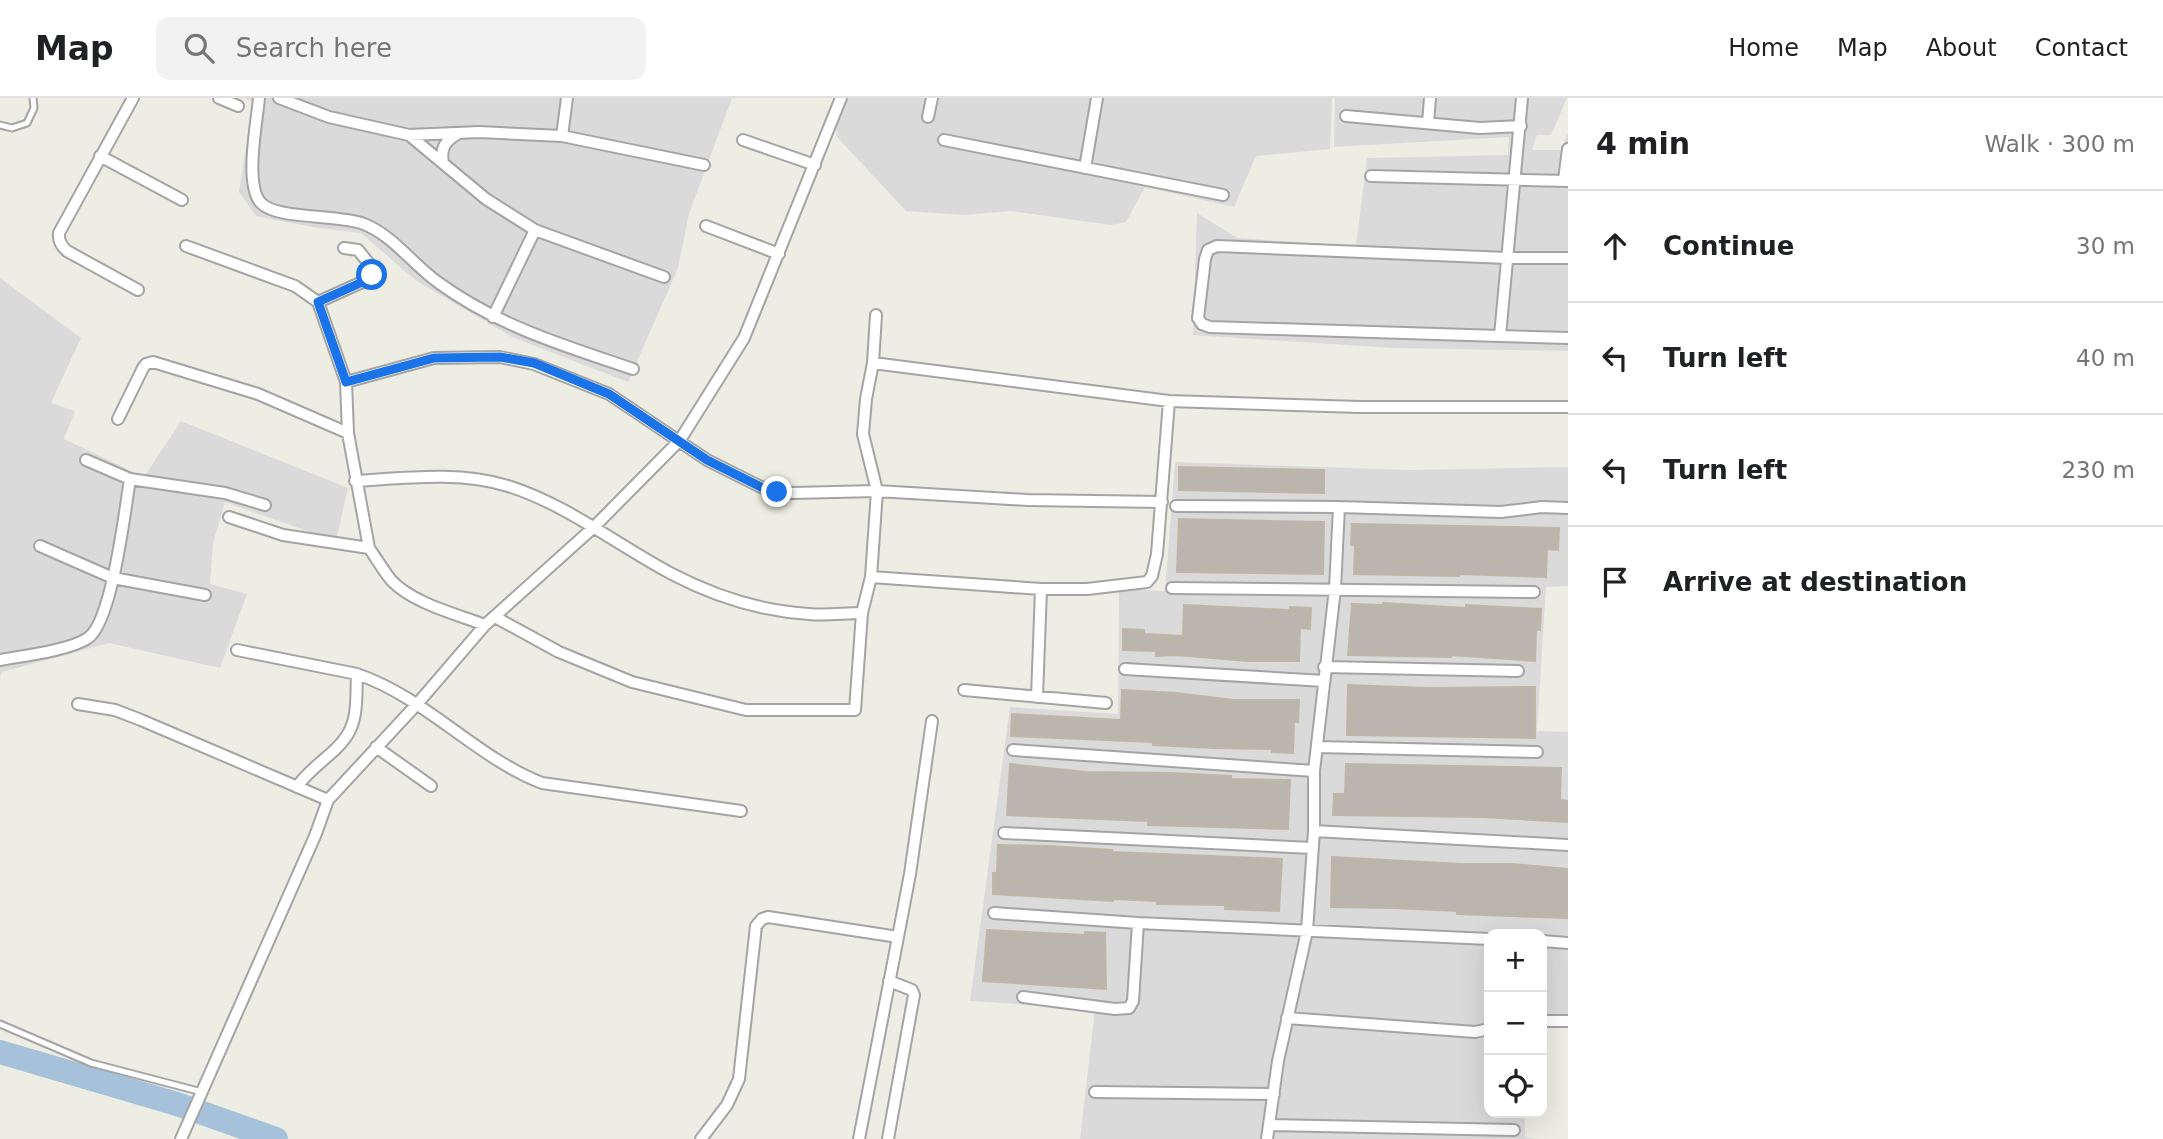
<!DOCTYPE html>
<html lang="en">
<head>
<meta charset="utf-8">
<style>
  :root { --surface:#fff; --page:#f2f2f2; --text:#202124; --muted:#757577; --line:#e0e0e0 }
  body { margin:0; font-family:"DejaVu Sans",sans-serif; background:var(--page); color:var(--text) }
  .controls { position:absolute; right:21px; bottom:21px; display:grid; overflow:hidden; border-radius:14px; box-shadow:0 7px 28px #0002 }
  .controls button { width:63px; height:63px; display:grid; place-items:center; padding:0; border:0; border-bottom:2px solid var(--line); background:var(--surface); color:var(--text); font:35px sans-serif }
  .stop { position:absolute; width:21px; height:21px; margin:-16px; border:5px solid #1a73e8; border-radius:50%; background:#fff }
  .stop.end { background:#1a73e8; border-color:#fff; box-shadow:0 2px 7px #0008 }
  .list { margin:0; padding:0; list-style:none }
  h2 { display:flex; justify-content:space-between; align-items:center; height:91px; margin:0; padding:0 28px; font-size:30px }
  h2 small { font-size:23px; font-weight:400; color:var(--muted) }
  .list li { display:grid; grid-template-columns:46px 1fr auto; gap:21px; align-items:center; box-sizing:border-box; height:112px; padding:0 28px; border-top:2px solid var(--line) }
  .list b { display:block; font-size:26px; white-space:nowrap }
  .list em { font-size:23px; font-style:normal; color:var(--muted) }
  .icon { flex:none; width:38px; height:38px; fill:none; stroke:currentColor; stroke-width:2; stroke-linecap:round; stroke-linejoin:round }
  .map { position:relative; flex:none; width:1568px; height:1041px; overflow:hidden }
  header { display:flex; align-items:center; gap:42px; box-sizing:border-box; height:98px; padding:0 35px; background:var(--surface); border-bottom:2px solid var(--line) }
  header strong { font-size:33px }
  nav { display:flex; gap:38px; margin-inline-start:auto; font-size:24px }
  .search { width:490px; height:63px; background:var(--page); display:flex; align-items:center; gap:18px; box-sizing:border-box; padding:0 24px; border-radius:14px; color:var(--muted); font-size:26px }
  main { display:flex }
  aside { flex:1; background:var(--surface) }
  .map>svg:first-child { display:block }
  .residential { fill:#dbdada }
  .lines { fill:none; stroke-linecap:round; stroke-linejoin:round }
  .river { stroke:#a5c2da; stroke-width:24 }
  .building { fill:#bab6ad; stroke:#bfb7a6; stroke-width:2 }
  .service-casing { stroke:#a4a4a4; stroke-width:9 }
  .minor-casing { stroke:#a4a4a4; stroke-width:14 }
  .service { stroke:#fff; stroke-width:5 }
  .minor { stroke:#fff; stroke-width:10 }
  .route { stroke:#1a73e8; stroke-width:9 }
</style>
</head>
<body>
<header>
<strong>Map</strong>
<div class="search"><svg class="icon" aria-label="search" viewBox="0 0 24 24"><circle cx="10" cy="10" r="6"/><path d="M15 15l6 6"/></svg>Search here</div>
<nav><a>Home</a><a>Map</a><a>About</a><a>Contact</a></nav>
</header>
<main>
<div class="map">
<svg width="1568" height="1041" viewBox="0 0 1568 1041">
  <rect width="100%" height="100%" fill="#eeede3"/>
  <path class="residential" d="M244 0H732L689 116 678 170 628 284 512 239 415 182 361 135 312 129 256 118 239 94 253 4Z
    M833 0H1332L1330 51 1256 58 1234 109 1145 89 1126 124 1111 127 1011 113 963 117 906 113 837 39Z
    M1335 0H1567L1551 37H1537L1532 52H1561L1568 35V253L1393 250 1193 237 1197 115 1237 140 1356 148 1367 60 1508 57 1509 39 1334 49Z
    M0 180 81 240 51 305 75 313 64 341 144 379 181 323 348 390 336 443 225 404 213 445 210 486 247 496 220 570 109 545 2 574 0 579Z
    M1175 364 1411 372 1568 369V488L1546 489 1537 633 1568 634V928H1542V836H1489V1015H1525V1039L1535 1041H1080L1095 911 970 903 1010 609 1118 616 1119 491 1165 493Z"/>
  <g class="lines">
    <path class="river" d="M0 954 177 1006 276 1041"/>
  </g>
  <path class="building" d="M1179 369 1324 372V395L1179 392Z
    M1179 421 1324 424 1323 476 1177 474Z
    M1352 426 1559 430 1558 452 1547 451 1546 479 1459 476V478L1354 476 1355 447H1351Z
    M1383 505 1466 510V507L1541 511 1540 532H1536L1535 563 1451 557V559L1348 557 1352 506 1383 507Z
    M1184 507 1290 512V509L1311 510 1310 531 1300 530 1299 563H1248L1176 557 1156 558V553L1123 552V531L1144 532V536L1183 538Z
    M1348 587 1428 590 1535 589V640L1347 637Z
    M1122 592 1176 595 1234 602H1299L1298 624H1294L1293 655 1272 654V651L1214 650 1153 647V644L1011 638 1012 616 1121 622Z
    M1010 666 1086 674 1171 675 1231 678V681L1290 682 1288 731 1148 727V723L1007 717Z
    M1346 666 1561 670 1560 702 1568 703V724L1483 719 1333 717 1334 696H1345Z
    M998 747 1049 748 1112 752V754L1282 761 1279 813 1225 811V807L1157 806V803L1113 801V803L993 796V775H997Z
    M1332 759 1461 766H1512L1568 771V820L1457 816V813L1393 810 1331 809Z
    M987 832 1085 837V834L1105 835 1106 891 983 883Z"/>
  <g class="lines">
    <g class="service-casing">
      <path id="service" d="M0 27 12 30 27 25 34 10 33 0
        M0 926 91 965 202 994"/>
    </g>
    <g class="minor-casing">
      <path id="minor" d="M133 0 59 135C58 143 61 148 67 153L138 192
        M219 0 238 8
        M259 0C257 24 244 87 261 105 277 122 339 116 364 126 394 138 413 167 439 185 498 228 565 248 633 271
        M279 0 329 19 409 37 479 34 562 38 704 67
        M1522 0 1500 238 1210 229 1202 226 1198 220 1205 161 1208 152 1217 148 1507 160H1568
        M1346 18 1480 30 1521 28
        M928 19 932 0
        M1428 25 1430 0
        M409 37 486 101 535 132 664 179
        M562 38 567 0
        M743 42 815 67
        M944 42 1223 97
        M100 58 182 102
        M443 65C440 49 446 42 459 35
        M1085 70 1097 0
        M1371 78 1568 83
        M1564 82 1568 51
        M706 128 779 156
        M186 148 295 188 318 204 346 284 348 335 369 450
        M318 204 369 181 372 177 371 168 358 152 344 150
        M493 219 535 132
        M1500 238 1568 240
        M873 265 1169 303 1359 309H1568
        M346 284 434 260 500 259 534 266 609 296 707 362 761 389 777 394 793 395 877 393 1027 402 1162 404
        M118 321 143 270 146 266 153 264 258 296 348 335
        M86 362 130 381 225 395 265 407
        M355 383C406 380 459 373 508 388 568 407 617 447 672 476 714 498 761 513 809 516 826 518 844 515 862 515
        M1176 408 1339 409 1501 414 1542 409 1568 410
        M229 419 283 437 369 450C376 460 383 472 391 482 412 505 456 516 485 527
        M40 448 113 480 205 497
        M871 479 1041 491H1087L1147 484 1152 478 1157 456 1169 303
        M1172 490 1534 494
        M495 519 559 554 632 584 746 612H855L862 515 871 479 877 393 863 336 866 301 873 265 876 217
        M237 552 357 576C427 600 475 659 542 685L741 713
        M0 562C22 558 71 552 88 540 112 524 125 412 130 381
        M1324 569 1518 573
        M1125 571 1324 583
        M964 592 1106 605
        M1037 599 1041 491
        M78 606 115 612 141 622 328 702
        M376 649 431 688
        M1317 649 1537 654
        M1013 652 1314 673
        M297 689C311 667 339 655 350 632 358 616 356 594 357 576
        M1314 733 1568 747
        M1004 735 1312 750
        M994 815 1138 825 1489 841
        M898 839 910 776 932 623
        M1542 843 1568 845
        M1023 899 1115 911 1129 910 1133 903 1138 825
        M1287 920 1475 934 1489 931
        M1542 923H1568
        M1095 994 1274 996
        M1269 1027 1514 1032
        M181 1041 315 738 328 702 418 605 485 527 594 429 680 342 744 240 841 0
        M701 1041 727 1007 739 981 756 828 762 821 768 819 898 839 859 1041
        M888 1041 914 897 912 892 889 883
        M1267 1041 1278 963 1307 833 1314 733V673L1335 491 1339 409"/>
    </g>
    <use href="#service" class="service"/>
    <use href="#minor" class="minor"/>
  </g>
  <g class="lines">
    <path class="route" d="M372 177 369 181 318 204 346 284 434 260 500 259 534 265 609 296 707 362 761 389 777 394"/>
  </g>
</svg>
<div class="controls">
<button>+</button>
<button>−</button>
<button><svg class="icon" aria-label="locate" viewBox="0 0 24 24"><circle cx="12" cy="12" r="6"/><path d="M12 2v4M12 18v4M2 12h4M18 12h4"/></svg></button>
</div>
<div class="stop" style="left:372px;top:177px"></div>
<div class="stop end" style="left:777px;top:394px"></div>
</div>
<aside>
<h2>4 min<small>Walk · 300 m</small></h2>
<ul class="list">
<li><svg class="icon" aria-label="ahead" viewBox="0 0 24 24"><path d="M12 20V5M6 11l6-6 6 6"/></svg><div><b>Continue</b></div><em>30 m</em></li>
<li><svg class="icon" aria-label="left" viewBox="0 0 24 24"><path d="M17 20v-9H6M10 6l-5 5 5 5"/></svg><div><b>Turn left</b></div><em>40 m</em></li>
<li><svg class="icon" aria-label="left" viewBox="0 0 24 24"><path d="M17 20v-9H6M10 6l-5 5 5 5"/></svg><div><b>Turn left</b></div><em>230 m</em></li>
<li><svg class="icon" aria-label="arrive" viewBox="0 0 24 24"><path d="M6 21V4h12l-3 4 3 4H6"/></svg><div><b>Arrive at destination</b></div></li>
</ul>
</aside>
</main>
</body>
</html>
